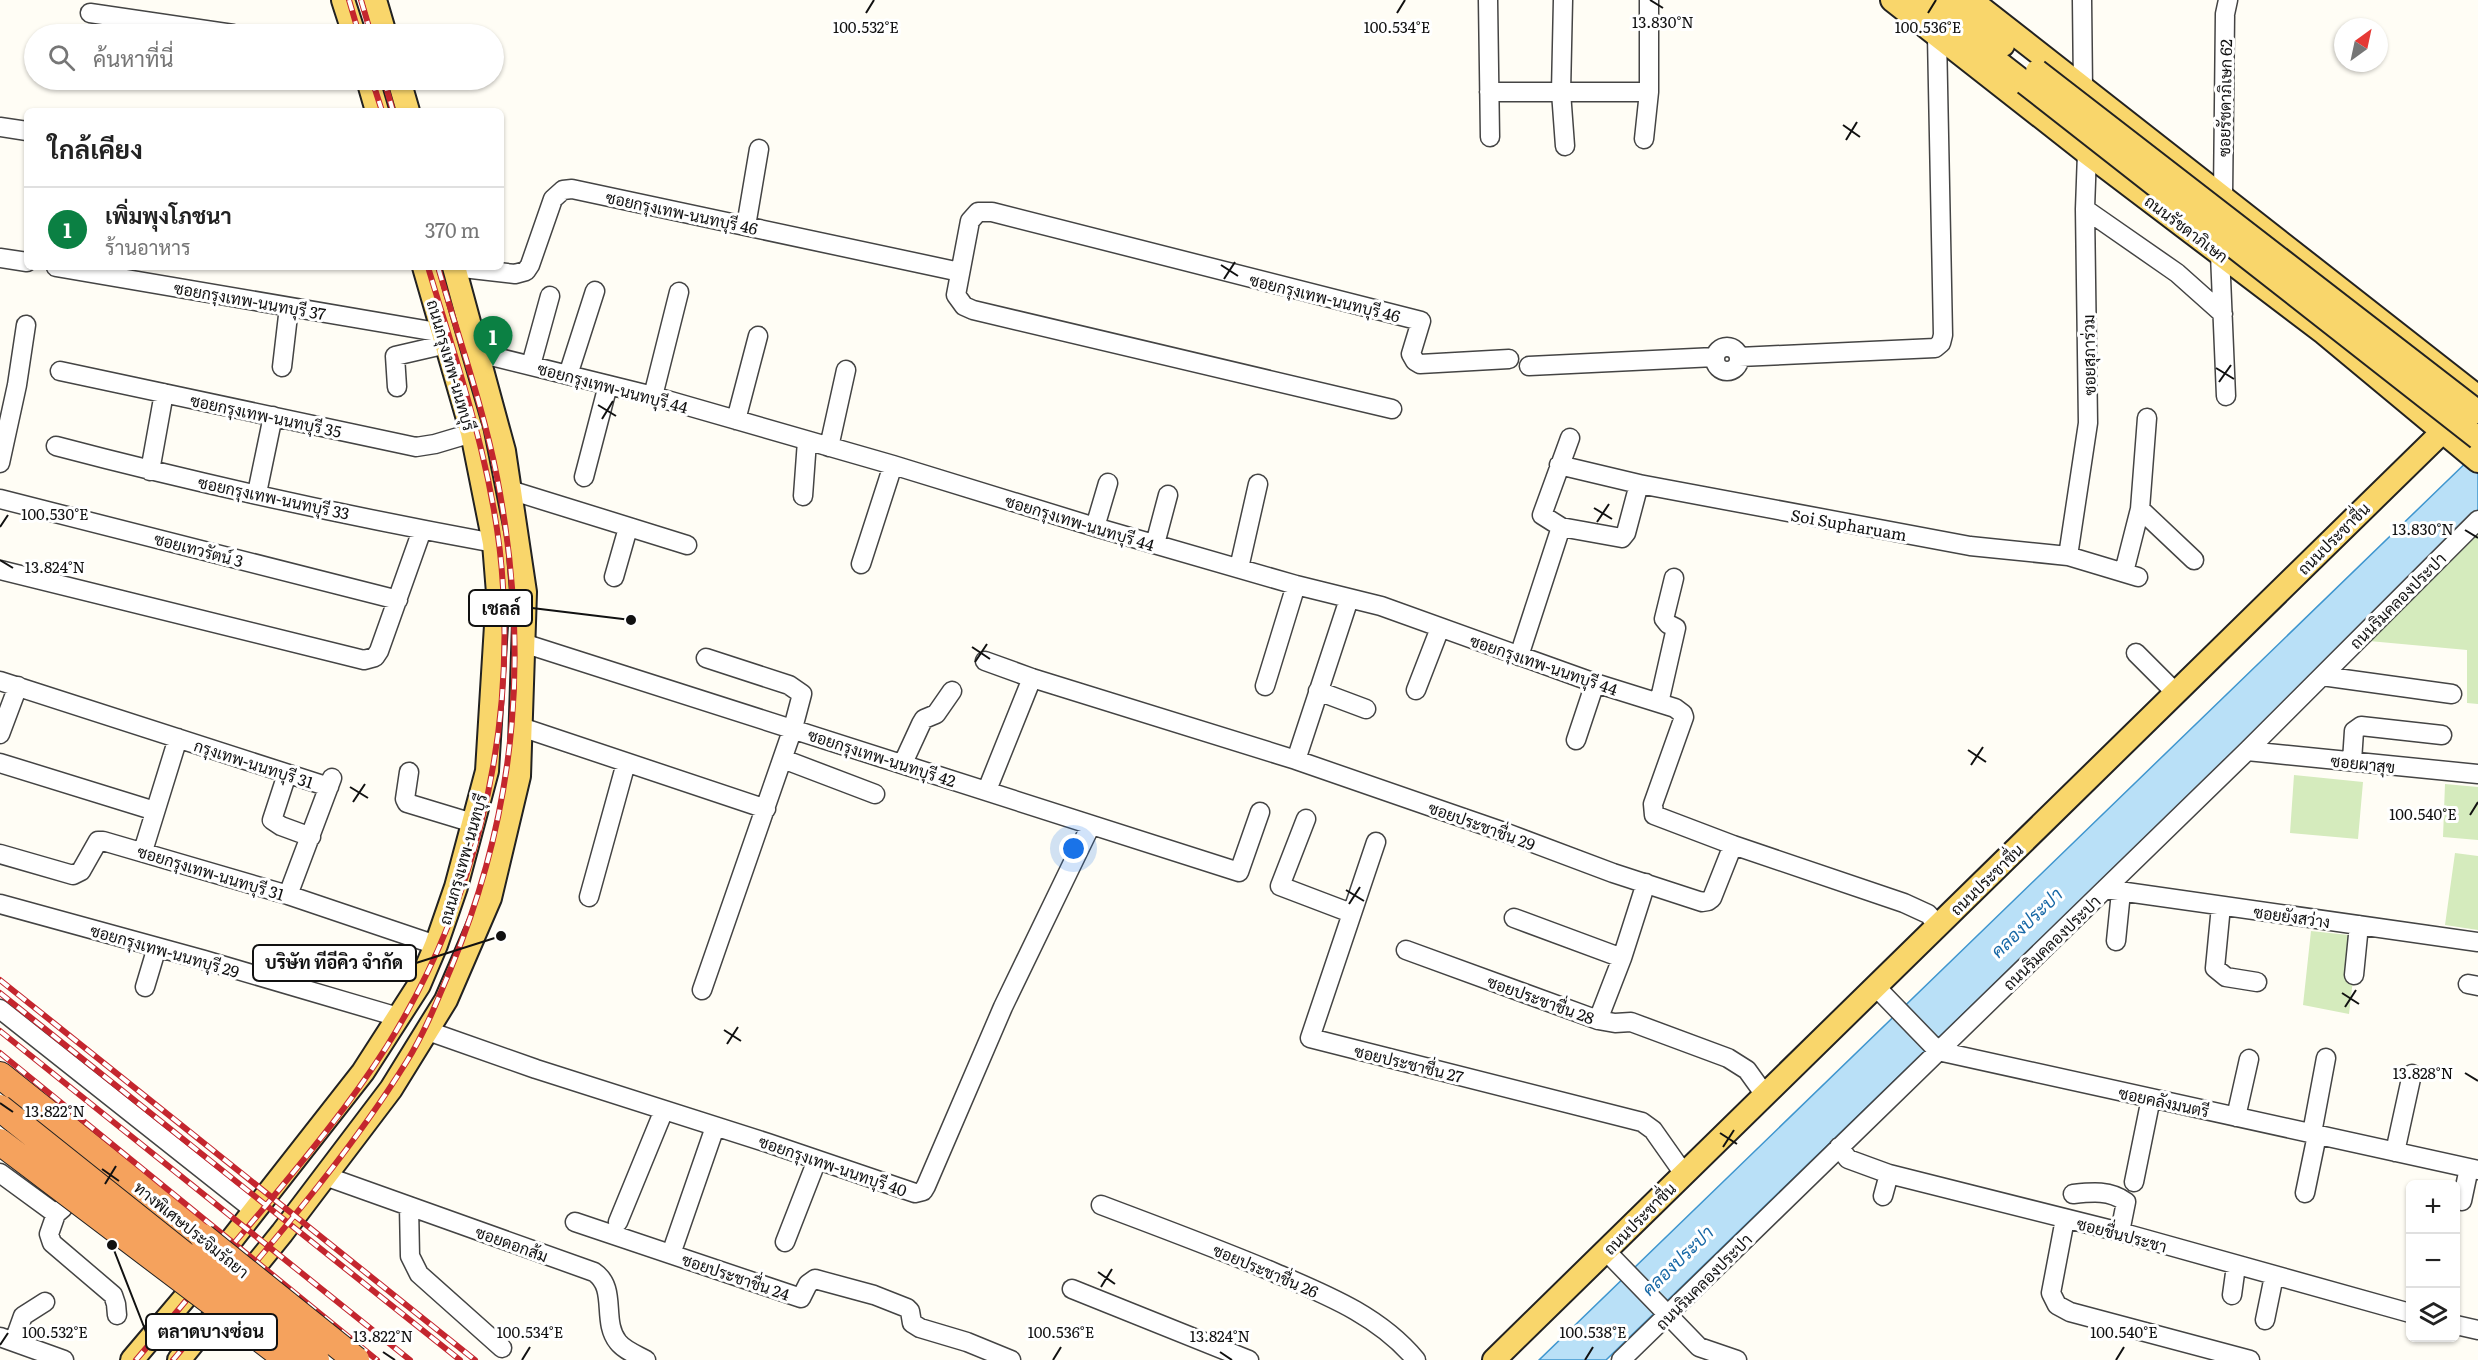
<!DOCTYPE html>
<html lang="th">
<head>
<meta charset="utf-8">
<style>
  :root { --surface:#fff; --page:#f6f6f6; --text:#222; --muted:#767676; --line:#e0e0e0; --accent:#0b8043 }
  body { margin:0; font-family:Literata,Sarabun,serif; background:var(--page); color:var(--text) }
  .controls { position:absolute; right:18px; bottom:18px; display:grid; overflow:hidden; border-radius:9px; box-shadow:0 2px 4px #0004 }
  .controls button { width:54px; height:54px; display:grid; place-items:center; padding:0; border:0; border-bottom:2px solid var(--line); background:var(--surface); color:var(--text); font:30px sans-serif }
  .compass { position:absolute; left:2334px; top:18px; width:54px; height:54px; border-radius:50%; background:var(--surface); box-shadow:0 2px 4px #0004; rotate:33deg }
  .you { position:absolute; left:1074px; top:849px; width:21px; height:21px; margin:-15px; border:4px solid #fff; border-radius:50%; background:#1a73e8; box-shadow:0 0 0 9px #1a73e833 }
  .badge { display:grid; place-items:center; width:39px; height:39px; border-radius:50%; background:var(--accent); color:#fff; font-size:20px; font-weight:700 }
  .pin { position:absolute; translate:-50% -50px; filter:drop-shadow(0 2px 3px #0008) }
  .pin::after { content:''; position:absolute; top:32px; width:21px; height:18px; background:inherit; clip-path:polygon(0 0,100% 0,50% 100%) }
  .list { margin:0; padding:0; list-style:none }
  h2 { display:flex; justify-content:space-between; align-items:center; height:78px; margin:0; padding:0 24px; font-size:26px }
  h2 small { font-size:20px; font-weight:400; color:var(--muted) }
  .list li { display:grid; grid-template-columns:39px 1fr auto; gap:18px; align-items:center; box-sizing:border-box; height:84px; padding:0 24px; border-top:2px solid var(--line) }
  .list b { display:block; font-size:22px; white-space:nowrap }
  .list p { margin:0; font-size:20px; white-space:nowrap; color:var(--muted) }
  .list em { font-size:20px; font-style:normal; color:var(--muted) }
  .icon { flex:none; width:33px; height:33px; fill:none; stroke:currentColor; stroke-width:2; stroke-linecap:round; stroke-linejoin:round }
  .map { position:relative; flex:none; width:2478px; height:1360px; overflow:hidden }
  .search { position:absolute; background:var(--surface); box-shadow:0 2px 4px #0004; left:24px; top:24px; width:480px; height:66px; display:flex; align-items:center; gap:15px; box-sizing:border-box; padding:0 21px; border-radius:33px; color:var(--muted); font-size:22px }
  .panel { position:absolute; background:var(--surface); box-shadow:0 2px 4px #0004; left:24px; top:108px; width:480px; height:162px; border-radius:9px }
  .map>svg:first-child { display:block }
  .green { fill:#d5ebbd }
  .water { fill:#b9e0f7; stroke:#3f96cf; stroke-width:1.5 }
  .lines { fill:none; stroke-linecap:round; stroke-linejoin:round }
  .minor-casing { stroke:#444; stroke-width:21 }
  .major-casing { stroke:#222; stroke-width:26 }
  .highway-casing { stroke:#222; stroke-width:28 }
  .minor { stroke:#fff; stroke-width:18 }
  .major { stroke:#f9d66b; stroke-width:22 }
  .highway { stroke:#f5a25d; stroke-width:26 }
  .rail-casing { stroke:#c4262e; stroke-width:6 }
  .rail { stroke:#fff; stroke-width:4; stroke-dasharray:11; stroke-linecap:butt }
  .major-bridge-casing { stroke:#222; stroke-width:26; stroke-linecap:butt }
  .highway-bridge-casing { stroke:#222; stroke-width:28; stroke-linecap:butt }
  .major-bridge { stroke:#f9d66b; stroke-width:22 }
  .highway-bridge { stroke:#f5a25d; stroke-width:26 }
  .ticks { fill:none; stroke:#111; stroke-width:2 }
  .labels { text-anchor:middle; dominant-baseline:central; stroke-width:6; stroke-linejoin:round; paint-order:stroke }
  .street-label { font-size:16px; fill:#111; stroke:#fff }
  .water-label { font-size:18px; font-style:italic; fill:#1768a6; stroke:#fff }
  .ticks-label { font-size:15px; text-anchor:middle; fill:#111; stroke:#fff; stroke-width:6; stroke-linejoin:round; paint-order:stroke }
  .leader { fill:none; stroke:#111; stroke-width:2 }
  .callout-dot { fill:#111; stroke:#fff; stroke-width:2 }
  .callout { fill:#fff; stroke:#111; stroke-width:2 }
  .callout-label { font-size:18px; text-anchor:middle; font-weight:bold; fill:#111 }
</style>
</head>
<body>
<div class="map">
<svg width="2478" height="1360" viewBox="0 0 2478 1360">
  <rect width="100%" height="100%" fill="#fffdf5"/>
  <path class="green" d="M2478 530V704L2467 703V650L2369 641Z
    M2294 775 2363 782 2358 839 2290 833Z
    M2445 784 2478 787V840L2443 837Z
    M2455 853 2478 856V930L2445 925Z
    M2311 931 2358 936 2349 1014 2303 1005Z"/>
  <path class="water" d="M2478 451V515L1606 1360H1539Z"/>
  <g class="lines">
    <g class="minor-casing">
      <path id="minor" d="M1488 0 1490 137
        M1563 0 1561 92 1565 146
        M2082 0 2083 89
        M90 13 233 34
        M1489 92H1649
        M0 127 27 131
        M1644 139 1649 92V0
        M2223 196 2225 14 2228 0
        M2085 209 2177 273 2223 314
        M746 226 759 149
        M2220 254 2226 396
        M0 258 27 262
        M56 267 443 333
        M454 267 515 274 526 271 530 265 553 199 563 190 572 189 960 272
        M1715 359a12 12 0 1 1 24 0a12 12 0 1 1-24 0Z
        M479 353 653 396 893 465 1095 527 1296 585 1381 606 1595 683 1675 708 1683 714 1684 717 1653 804 1654 815 1733 845
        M1739 357 1935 348 1941 343 1943 335 1937 36
        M531 365 550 296
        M1529 366 1715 357
        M282 367 289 307
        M60 371 416 447 435 444 472 433
        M568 375 595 291
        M397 387 395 356 447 344
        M653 396 679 292
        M1392 409 973 310 964 306 956 295 970 221 978 212H992L1421 321 1411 354 1415 361 1420 364 1509 359
        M736 420 758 336
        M56 446C200 484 347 516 494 543
        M829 447 846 370
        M0 463 17 385 26 325
        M1559 465 1639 484 1970 546 2068 556 2138 577
        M150 471 164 393
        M584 477 608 385
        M510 490 687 545
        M257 493 273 416
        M803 496 807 441
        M0 499 398 600
        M2140 509 2147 418
        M1095 527 1108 483
        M1561 527 1542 515 1570 438
        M1155 544 1168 495
        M2068 556 2088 423 2085 209 2087 153
        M861 564 893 465
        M1239 568 1258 484
        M0 570 364 660 375 657 379 651 422 530
        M2124 572 2140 509 2194 560
        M614 577 628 528
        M523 643 1239 872 1260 812
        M2136 653 2176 693
        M1519 656 1561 527 1622 538 1626 533 1639 484
        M985 661 1032 678 1296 760 1504 832 1613 873 1702 902 1708 901 1712 898 1733 845 1904 903 1928 914 1938 925
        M2322 676 2452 694
        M0 681 329 787
        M1265 686 1296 585
        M1416 690 1440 628
        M1318 691 1366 709
        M1659 703 1676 628 1668 624 1664 619 1674 578
        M521 727 766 809
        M0 734 18 686
        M1576 740 1595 683
        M2247 751 2478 774
        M783 759 875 794
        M1296 760 1349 599
        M2352 761 2354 731 2361 726 2442 735
        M0 763 155 811
        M903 763 921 724 924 719 936 714 952 691
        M409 772 405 799 407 803 473 823
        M287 774 272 820 281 826 311 837
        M987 790 1032 678
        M1306 819 1280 886 1351 913
        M1376 842 1310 1038 1642 1122 1653 1130 1684 1174
        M143 851 178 738
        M0 854 73 875 81 871 98 841H103L288 895 436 945
        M2105 889 2478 942
        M288 895 332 778
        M589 897 626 763
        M0 904 204 960 398 1017
        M2221 906 2215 968 2226 977 2257 982
        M1514 918 1622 958
        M2116 941 2121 892
        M1406 950 1598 1020 1615 1023 1631 1022 1728 1058 1747 1070 1765 1095
        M2354 975 2359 925
        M2468 984 2478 986
        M145 987 157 947
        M1876 987 1938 1051 2478 1170
        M702 990 793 728 802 694 789 685 706 658
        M0 1009 255 1211
        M1598 1020 1622 958 1646 883
        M428 1031 536 1069 768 1143 915 1193 923 1191 926 1186 1003 1007 1091 825
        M2236 1117 2249 1059
        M2312 1133 2326 1058
        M1839 1147 1848 1159 1889 1174 2120 1232 2410 1313
        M2395 1152 2412 1074
        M0 1173 56 1214 63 1208
        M325 1176 594 1272C618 1288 601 1321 618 1342 624 1350 637 1355 646 1360
        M2134 1182 2151 1098
        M2305 1193 2317 1135
        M2073 1194C2092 1192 2110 1190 2126 1202L2120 1232
        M1883 1196 1889 1174
        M2462 1201 2469 1168
        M1101 1205C1159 1227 1216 1248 1273 1272 1324 1294 1379 1315 1416 1360
        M409 1206 410 1256 419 1274 502 1348
        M56 1214 49 1234 52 1243 113 1295 116 1304 117 1315
        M2065 1219 2051 1293 2057 1305 2070 1312 2250 1360
        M575 1222 801 1298 808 1284 815 1279 874 1295 907 1308 910 1311 912 1323 920 1328 967 1342 1011 1360
        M618 1222 664 1110
        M785 1242 817 1160
        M1606 1251 1699 1347 1737 1360
        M671 1254 715 1127
        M1072 1289 1249 1360
        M2232 1295 2236 1266
        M2265 1320 2274 1276
        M2456 1325 2478 1330
        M0 1337 64 1360
        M14 1341 23 1316 45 1302
        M1621 1360 2247 751 2478 520"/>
    </g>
    <g class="major-casing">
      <path id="major" d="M343 0 354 34
        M375 0 385 34
        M1892 0 2087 153 2324 333 2478 461
        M1918 0 2025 83
        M1945 0 2003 45
        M1971 0 2478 397
        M368 80 377 111
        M399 80 408 111
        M132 1360 204 1275 363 1072 419 985 436 945 456 887 487 771 498 593 494 543 472 433 424 267
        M179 1360 282 1233 391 1089 446 1000 490 898 519 776 525 592 504 451 454 267
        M1494 1360 2478 397"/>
    </g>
    <g class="highway-casing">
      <path id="highway" d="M0 1075 203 1237"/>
    </g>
    <use href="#minor" class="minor"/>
    <use href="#major" class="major"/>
    <use href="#highway" class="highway"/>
    <g class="rail-casing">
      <path id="rail" d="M349 0 359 34
        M361 0 371 34
        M372 80 382 111
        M384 80 393 111
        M0 980 475 1360
        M0 993 460 1360
        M0 1031 410 1360
        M0 1053 377 1360
        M136 1360C177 1312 217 1263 258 1215 303 1161 349 1106 387 1046 472 910 513 746 503 587 497 477 459 371 428 267
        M173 1360C254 1263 340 1169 407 1061 425 1032 438 999 451 968 518 807 530 648 497 477 483 406 458 336 438 267"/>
    </g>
    <use href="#rail" class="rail"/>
    <g class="major-bridge-casing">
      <path id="major-bridge" d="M2037 71 2478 412
        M2025 83 2478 438"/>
    </g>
    <g class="highway-bridge-casing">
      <path id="highway-bridge" d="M0 1108 316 1360
        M0 1142 288 1360
        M203 1237 356 1360"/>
    </g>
    <use href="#major-bridge" class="major-bridge"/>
    <use href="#highway-bridge" class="highway-bridge"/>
  </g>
  <path class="ticks" d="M1650 0 1663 8M866 13 874 0M1397 13 1405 0M1928 13 1936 0M1843 125 1860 137M1846 140 1857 122M1221 265 1238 276M1224 279 1235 262M2216 368 2234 379M2219 382 2231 365M598 405 616 416M602 419 613 401M1594 508 1612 519M1597 522 1609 504M0 527 8 515M2465 530 2478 538M0 560 13 568M972 647 990 659M975 662 987 644M1968 750 1986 762M1971 765 1983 747M350 787 368 798M353 802 365 784M2470 815 2478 802M1346 890 1364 901M1349 904 1360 887M2342 993 2359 1004M2345 1007 2356 990M724 1030 741 1041M727 1044 738 1027M2465 1073 2478 1081M0 1103 13 1112M1720 1133 1737 1144M1723 1147 1734 1130M102 1169 119 1181M105 1184 116 1166M1098 1272 1115 1284M1101 1287 1112 1269M0 1345 8 1333M383 1352 395 1360M1220 1352 1232 1360M522 1360 530 1347M1053 1360 1061 1347M1585 1360 1593 1347M2116 1360 2124 1347"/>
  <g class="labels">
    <g class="street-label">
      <text transform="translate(2224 98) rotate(-89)">ซอยรัชดาภิเษก 62</text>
      <text transform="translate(682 212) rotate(12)">ซอยกรุงเทพ-นนทบุรี 46</text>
      <text transform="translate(2187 228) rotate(37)">ถนนรัชดาภิเษก</text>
      <text transform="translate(1325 297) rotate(14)">ซอยกรุงเทพ-นนทบุรี 46</text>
      <text transform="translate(250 300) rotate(10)">ซอยกรุงเทพ-นนทบุรี 37</text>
      <text transform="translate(2088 355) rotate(-91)">ซอยสุภาร่วม</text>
      <text transform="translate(452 365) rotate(74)">ถนนกรุงเทพ-นนทบุรี</text>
      <text transform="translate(613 387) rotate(15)">ซอยกรุงเทพ-นนทบุรี 44</text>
      <text transform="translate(266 415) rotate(12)">ซอยกรุงเทพ-นนทบุรี 35</text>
      <text transform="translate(274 497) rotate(12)">ซอยกรุงเทพ-นนทบุรี 33</text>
      <text transform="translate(1080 522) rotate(17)">ซอยกรุงเทพ-นนทบุรี 44</text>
      <text transform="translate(1849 524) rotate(10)">Soi Supharuam</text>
      <text transform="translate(2333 538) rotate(-45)">ถนนประชาชื่น</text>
      <text transform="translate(199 549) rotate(15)">ซอยเทวรัตน์ 3</text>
      <text transform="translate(2397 600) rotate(-45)">ถนนริมคลองประปา</text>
      <text transform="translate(1544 664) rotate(19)">ซอยกรุงเทพ-นนทบุรี 44</text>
      <text transform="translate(882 757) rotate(18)">ซอยกรุงเทพ-นนทบุรี 42</text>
      <text transform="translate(254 763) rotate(18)">กรุงเทพ-นนทบุรี 31</text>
      <text transform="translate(2363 763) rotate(6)">ซอยผาสุข</text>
      <text transform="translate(1482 825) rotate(20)">ซอยประชาชื่น 29</text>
      <text transform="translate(462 859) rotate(-74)">ถนนกรุงเทพ-นนทบุรี</text>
      <text transform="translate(211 872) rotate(17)">ซอยกรุงเทพ-นนทบุรี 31</text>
      <text transform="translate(1986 879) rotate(-44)">ถนนประชาชื่น</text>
      <text transform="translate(2292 916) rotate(8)">ซอยยังสว่าง</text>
      <text transform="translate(2051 942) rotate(-44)">ถนนริมคลองประปา</text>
      <text transform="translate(165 950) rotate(16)">ซอยกรุงเทพ-นนทบุรี 29</text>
      <text transform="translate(1541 999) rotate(20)">ซอยประชาชื่น 28</text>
      <text transform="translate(1409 1063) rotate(14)">ซอยประชาชื่น 27</text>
      <text transform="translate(2164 1101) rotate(12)">ซอยคลังมนตรี</text>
      <text transform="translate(833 1165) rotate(19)">ซอยกรุงเทพ-นนทบุรี 40</text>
      <text transform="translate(1639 1218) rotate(-45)">ถนนประชาชื่น</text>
      <text transform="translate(192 1229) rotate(39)">ทางพิเศษประจิมรัถยา</text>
      <text transform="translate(2122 1234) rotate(15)">ซอยชื่นประชา</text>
      <text transform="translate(512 1243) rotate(20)">ซอยดอกส้ม</text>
      <text transform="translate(1266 1270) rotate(23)">ซอยประชาชื่น 26</text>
      <text transform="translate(736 1276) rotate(19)">ซอยประชาชื่น 24</text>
      <text transform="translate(1703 1281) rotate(-45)">ถนนริมคลองประปา</text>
    </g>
    <g class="water-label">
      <text transform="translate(2026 922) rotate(-44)">คลองประปา</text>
      <text transform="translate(1677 1260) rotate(-44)">คลองประปา</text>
    </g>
  </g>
  <g class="ticks-label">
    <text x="1663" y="28">13.830°N</text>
    <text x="1397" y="33">100.534°E</text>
    <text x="866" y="33">100.532°E</text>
    <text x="1928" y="33">100.536°E</text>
    <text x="55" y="520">100.530°E</text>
    <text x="2423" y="535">13.830°N</text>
    <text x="55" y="573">13.824°N</text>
    <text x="2423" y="820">100.540°E</text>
    <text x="2423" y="1079">13.828°N</text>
    <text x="55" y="1117">13.822°N</text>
    <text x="530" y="1338">100.534°E</text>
    <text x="1061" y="1338">100.536°E</text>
    <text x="1593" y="1338">100.538°E</text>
    <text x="2124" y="1338">100.540°E</text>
    <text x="55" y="1338">100.532°E</text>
    <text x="383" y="1342">13.822°N</text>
    <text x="1220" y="1342">13.824°N</text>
  </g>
  <path class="leader" d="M631 620L532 608M501 936L416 963M112 1245L146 1332"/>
  <g class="callout-dot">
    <circle cx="631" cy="620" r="6"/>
    <circle cx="501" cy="936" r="6"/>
    <circle cx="112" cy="1245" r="6"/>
  </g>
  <g class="callout">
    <rect x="469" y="590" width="63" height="36" rx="6"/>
    <rect x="253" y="945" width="163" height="36" rx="6"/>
    <rect x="146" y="1314" width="131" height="36" rx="6"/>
  </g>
  <g class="callout-label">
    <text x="501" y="615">เชลล์</text>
    <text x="334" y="969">บริษัท ทีอีคิว จำกัด</text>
    <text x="211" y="1338">ตลาดบางซ่อน</text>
  </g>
</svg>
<div class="controls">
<button>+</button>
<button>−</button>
<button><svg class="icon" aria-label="layers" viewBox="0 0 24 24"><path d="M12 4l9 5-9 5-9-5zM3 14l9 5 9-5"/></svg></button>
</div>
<svg class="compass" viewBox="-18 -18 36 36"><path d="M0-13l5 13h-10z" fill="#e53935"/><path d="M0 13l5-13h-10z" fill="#767676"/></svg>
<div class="you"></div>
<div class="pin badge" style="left:493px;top:366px">1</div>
<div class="search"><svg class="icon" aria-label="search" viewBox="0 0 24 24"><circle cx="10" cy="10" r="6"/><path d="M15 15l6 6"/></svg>ค้นหาที่นี่</div>
<section class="panel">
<h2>ใกล้เคียง<small></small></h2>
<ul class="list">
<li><span class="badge">1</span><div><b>เพิ่มพุงโภชนา</b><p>ร้านอาหาร</p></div><em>370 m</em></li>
</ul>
</section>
</div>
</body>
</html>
